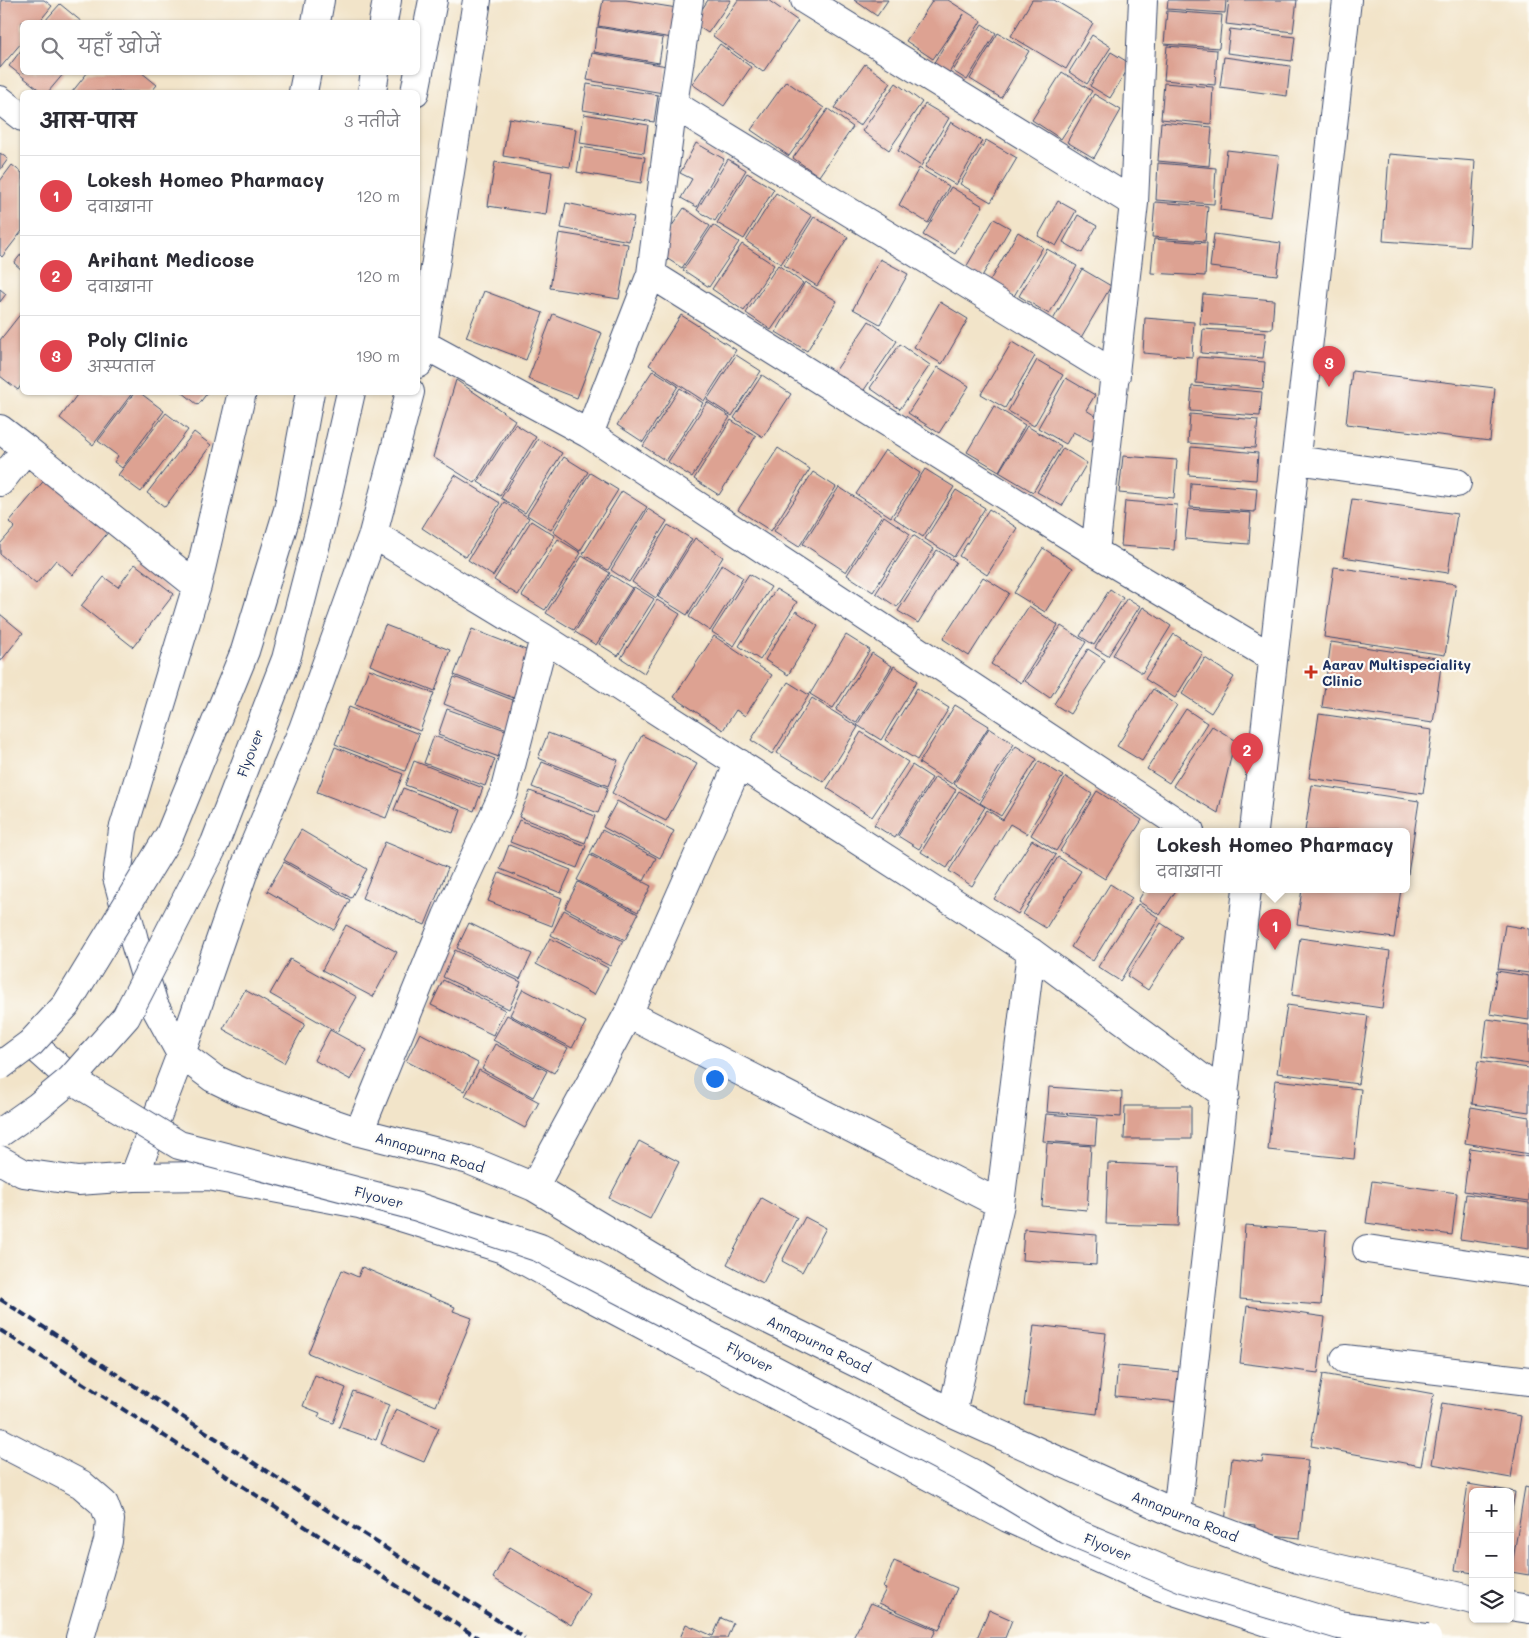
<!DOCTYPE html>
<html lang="hi">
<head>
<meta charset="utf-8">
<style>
  :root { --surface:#fff; --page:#f2f2f3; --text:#2b2b33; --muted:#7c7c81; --line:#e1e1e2; --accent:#111827 }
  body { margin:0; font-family:Mali,"Playpen Sans Deva",sans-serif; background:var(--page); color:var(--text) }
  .controls { position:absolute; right:15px; bottom:15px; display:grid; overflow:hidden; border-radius:8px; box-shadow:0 1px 4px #0004 }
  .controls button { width:45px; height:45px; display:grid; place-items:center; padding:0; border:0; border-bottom:1px solid var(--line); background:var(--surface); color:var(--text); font:25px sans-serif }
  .you { position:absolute; left:714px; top:1078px; width:18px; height:18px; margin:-12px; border:4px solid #fff; border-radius:50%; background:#1a73e8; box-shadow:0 0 0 8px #1a73e833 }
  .badge { display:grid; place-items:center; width:32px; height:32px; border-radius:50%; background:var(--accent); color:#fff; font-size:16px; font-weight:700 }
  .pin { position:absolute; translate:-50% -41px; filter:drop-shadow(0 1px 2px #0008) }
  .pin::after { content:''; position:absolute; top:26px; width:18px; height:15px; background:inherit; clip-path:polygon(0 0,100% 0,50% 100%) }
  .popup { position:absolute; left:1140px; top:828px; width:270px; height:65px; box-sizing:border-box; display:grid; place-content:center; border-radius:8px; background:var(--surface); filter:drop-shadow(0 1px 4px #0005); font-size:16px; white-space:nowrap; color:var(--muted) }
  .popup b { font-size:19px; color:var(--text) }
  .popup::after { content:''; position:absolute; left:50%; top:100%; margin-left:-10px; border:10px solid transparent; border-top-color:var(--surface) }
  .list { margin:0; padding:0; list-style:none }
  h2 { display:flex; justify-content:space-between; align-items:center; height:65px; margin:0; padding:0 20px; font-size:21px }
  h2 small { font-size:16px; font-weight:400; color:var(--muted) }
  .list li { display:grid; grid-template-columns:32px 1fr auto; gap:15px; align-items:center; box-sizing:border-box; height:80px; padding:0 20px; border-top:1px solid var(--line) }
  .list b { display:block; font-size:19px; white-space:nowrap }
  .list p { margin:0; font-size:16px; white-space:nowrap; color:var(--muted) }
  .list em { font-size:16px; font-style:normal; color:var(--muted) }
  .icon { flex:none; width:28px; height:28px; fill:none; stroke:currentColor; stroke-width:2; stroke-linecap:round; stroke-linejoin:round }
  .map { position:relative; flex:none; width:1529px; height:1638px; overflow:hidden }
  .search { position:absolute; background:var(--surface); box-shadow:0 1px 4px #0004; left:20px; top:20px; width:400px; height:55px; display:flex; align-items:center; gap:12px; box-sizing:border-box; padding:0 18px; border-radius:8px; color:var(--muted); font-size:19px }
  .panel { position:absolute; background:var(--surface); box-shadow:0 1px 4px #0004; left:20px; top:90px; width:400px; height:305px; border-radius:8px }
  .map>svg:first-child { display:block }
  .building { fill:#dda292 }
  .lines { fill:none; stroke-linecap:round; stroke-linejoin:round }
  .minor-casing { stroke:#3b4a6e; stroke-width:30 }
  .major-casing { stroke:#3b4a6e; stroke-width:30 }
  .minor { stroke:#fff; stroke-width:28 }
  .major { stroke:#fff; stroke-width:28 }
  .rail { stroke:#1b2f5e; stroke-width:4; stroke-dasharray:8 4; stroke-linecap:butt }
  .major-bridge-casing { stroke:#3b4a6e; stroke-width:30; stroke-linecap:butt }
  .major-bridge { stroke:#fff; stroke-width:28 }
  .poi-dot { fill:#c8321e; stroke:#fdfcf7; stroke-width:2 }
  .labels { text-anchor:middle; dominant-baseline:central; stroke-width:4.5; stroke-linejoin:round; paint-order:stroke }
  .poi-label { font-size:14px; font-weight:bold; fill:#1b2f5e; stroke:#fdfcf7; text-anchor:start }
  .street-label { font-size:14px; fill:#1b2f5e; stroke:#fdfcf7 }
</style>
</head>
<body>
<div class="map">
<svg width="1529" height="1638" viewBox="0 0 1529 1638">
  <rect width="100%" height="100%" fill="#fdfcf7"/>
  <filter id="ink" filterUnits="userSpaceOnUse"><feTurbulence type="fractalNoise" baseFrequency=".02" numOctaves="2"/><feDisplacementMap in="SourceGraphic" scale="10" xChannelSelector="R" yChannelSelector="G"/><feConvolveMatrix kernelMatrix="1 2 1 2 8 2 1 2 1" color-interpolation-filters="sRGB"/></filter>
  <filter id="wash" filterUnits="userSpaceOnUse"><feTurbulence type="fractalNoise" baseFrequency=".0096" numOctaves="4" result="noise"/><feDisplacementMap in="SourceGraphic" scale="20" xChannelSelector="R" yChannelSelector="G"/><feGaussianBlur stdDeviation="1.12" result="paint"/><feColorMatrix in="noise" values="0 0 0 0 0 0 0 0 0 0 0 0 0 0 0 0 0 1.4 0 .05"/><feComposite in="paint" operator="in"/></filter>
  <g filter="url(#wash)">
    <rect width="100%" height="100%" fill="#f2e4c9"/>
    <g id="blocks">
      <path class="building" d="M1 0H44L52 6 39 22H22V42L0 68Z
        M603 0H626L677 8 672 38 598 26Z
        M708 0H731L708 33 693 23Z
        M738 0H768L798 21 763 72 713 36Z
        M854 0H888L877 16Z
        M933 0H948L981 21 949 73 933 64 964 14 933 59 906 41Z
        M1032 0H1054L1093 23 1066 69 1011 36Z
        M1168 0H1226L1225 13 1167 9Z
        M1229 0H1297L1293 32 1226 24Z
        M60 4 82 22H44Z
        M1167 11 1222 15 1219 48 1164 44Z
        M982 24 996 33 967 80 953 71Z
        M597 27 663 38 659 63 594 52Z
        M1230 29 1295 37 1292 61 1227 53Z
        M998 33 1029 51 1001 98 970 79Z
        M1092 35 1111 47 1087 84 1069 72Z
        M720 44 751 67 724 106 692 84Z
        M1167 46 1217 50 1215 85 1164 80Z
        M22 49V72H65L48 92H42L9 66Z
        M1111 52 1131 64 1110 98 1090 86Z
        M592 53 667 66 663 93 587 80Z
        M1224 57 1290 66 1287 96 1220 87Z
        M865 64 891 83 860 126 834 108Z
        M88 72H141L157 85 151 92H72Z
        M1062 72 1092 91 1061 139 1032 120Z
        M786 81 824 108 789 156 751 130Z
        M896 83 922 102 889 150 862 131Z
        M1164 83 1213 87 1211 124 1161 119Z
        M587 84 658 95 654 122 583 110Z
        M1094 94 1121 110 1094 158 1067 142Z
        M925 104 949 118 921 166 898 151Z
        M828 109 853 127 819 176 793 158Z
        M584 114 648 125 644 153 580 143Z
        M509 118 576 129 570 167 503 156Z
        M951 122 982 141 956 185 925 167Z
        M1161 122 1212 127 1209 166 1158 161Z
        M986 140 1017 158 991 202 960 184Z
        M696 143 724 159 697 207 681 198 692 179 680 173Z
        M581 147 645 157 641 183 577 172Z
        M1227 150 1279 156 1271 217 1220 210Z
        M0 153 8 159 0 170Z
        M1389 154 1475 161 1469 247 1383 241Z
        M728 159 746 170 715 221 697 210Z
        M495 162 552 172 546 215 488 206Z
        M1158 163 1216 168 1214 204 1156 200Z
        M12 165 22 173V231L2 257 0 255V181Z
        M919 168 949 186 928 223 899 205Z
        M747 173 774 189 744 239 717 223Z
        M951 187 983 206 955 254 923 235Z
        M776 193 812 216 781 264 746 241Z
        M1058 201 1076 211 1056 246 1038 236Z
        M1155 202 1208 206 1205 241 1152 237Z
        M566 203 634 217 629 241 561 228Z
        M684 208 710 226 682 268 655 251Z
        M1078 215 1097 226 1082 253 1063 242Z
        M814 217 848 237 817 286 784 265Z
        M994 219 1010 228 981 278 965 269Z
        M713 225 739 242 709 287 683 270Z
        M1018 232 1043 247 1014 296 989 282Z
        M559 233 628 244 619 299 550 288Z
        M1214 234 1281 243 1277 275 1210 267Z
        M1154 239 1207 243 1205 276 1151 273Z
        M742 244 774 265 744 311 712 289Z
        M1047 249 1077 266 1049 314 1019 296Z
        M22 253V270L14 263Z
        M880 259 908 274 880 324 853 309Z
        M778 265 803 283 771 330 746 313Z
        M1082 269 1111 286 1079 341 1050 325Z
        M805 282 837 301 807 351 776 332Z
        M0 289 6 294 0 302Z
        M484 291 543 313 526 360 466 337Z
        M1203 294 1274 300 1272 329 1200 324Z
        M940 302 968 319 942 364 914 347Z
        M22 312V384L18 390 0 376V340Z
        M553 314 602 333 577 398 528 379Z
        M681 315 736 350 704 401 649 365Z
        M1145 318 1194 322 1192 357 1143 353Z
        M869 321 897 341 862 393 834 373Z
        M1203 329 1266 333 1263 358 1201 353Z
        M1012 342 1035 356 1005 408 981 394Z
        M900 344 930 365 900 409 870 388Z
        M736 355 761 371 732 416 707 400Z
        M1198 357 1265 362 1263 389 1196 383Z
        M1037 360 1063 375 1034 426 1008 411Z
        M938 367 969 386 939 433 908 413Z
        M653 370 678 386 643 442 617 425Z
        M1352 371 1495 388 1490 441 1346 424Z
        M762 375 791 394 763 437 734 418Z
        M1066 378 1095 395 1086 410 1102 420 1091 441 1073 432 1066 444 1038 428Z
        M456 380 515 420 475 483 433 457Z
        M1192 386 1262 392 1260 416 1190 411Z
        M680 388 703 403 666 461 643 446Z
        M79 392H133L93 445 60 418Z
        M135 392H139L164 411 122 468 114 462 118 456 98 441Z
        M182 392H208L198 405Z
        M707 402 730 417 692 477 668 462Z
        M994 406 1025 425 999 471 967 452Z
        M166 413 188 430 141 492 118 475Z
        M1190 414 1258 420 1255 448 1188 443Z
        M731 420 756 436 719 495 694 479Z
        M515 424 536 437 500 496 478 482Z
        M1027 426 1061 446 1033 492 999 472Z
        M194 432 211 445 165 507 147 493Z
        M538 439 562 453 525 513 501 498Z
        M1191 447 1258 453 1256 480 1189 475Z
        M778 448 810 469 771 531 738 510Z
        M1063 448 1087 463 1062 506 1037 492Z
        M885 450 920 473 891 517 856 494Z
        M1123 456 1177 460 1174 498 1119 493Z
        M564 457 588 472 551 530 527 515Z
        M925 469 954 487 923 537 894 518Z
        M813 472 836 487 799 547 774 531Z
        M590 473 618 490 580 551 553 532Z
        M455 475 500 503 466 557 422 528Z
        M47 477 110 530 73 575 56 560 36 584 0 554V544L15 527 9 522Z
        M1191 483 1257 488 1255 512 1190 507Z
        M839 487 882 515 846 572 803 544Z
        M956 490 985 508 954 557 925 539Z
        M622 491 647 507 608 570 583 554Z
        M1352 499 1457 514 1448 573 1343 557Z
        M1125 501 1177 505 1174 550 1121 546Z
        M504 502 529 518 493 576 468 560Z
        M648 509 667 521 629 582 611 570Z
        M989 509 1017 528 987 575 959 556Z
        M1188 509 1251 513 1249 544 1185 539Z
        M884 516 910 534 873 592 847 575Z
        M531 521 555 536 518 595 494 580Z
        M668 525 692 539 656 598 632 582Z
        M913 535 934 549 897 607 876 593Z
        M695 538 723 557 687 615 658 597Z
        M558 539 581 553 545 610 522 596Z
        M1043 548 1073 568 1045 612 1014 593Z
        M937 550 956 562 918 623 898 611Z
        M582 556 610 573 574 630 546 613Z
        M135 564 174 594 133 647 81 606 104 577 118 587Z
        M722 564 743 578 710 631 689 617Z
        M1334 567 1456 584 1445 655 1324 637Z
        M749 574 771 587 734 646 712 632Z
        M611 575 632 588 596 645 575 632Z
        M983 577 1009 593 969 656 943 639Z
        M634 587 654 599 618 656 599 644Z
        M776 589 797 602 760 660 739 646Z
        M1110 589 1123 598 1094 645 1080 636Z
        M1127 598 1140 606 1108 656 1095 648Z
        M657 600 680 614 644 673 621 658Z
        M1029 606 1058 625 1021 683 991 664Z
        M1143 607 1171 626 1142 673 1113 655Z
        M796 611 818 626 788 675 765 660Z
        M0 614 23 633 0 662Z
        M385 625 450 650 435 691 370 665Z
        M1061 626 1086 642 1050 698 1025 681Z
        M472 629 536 654 519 700 454 675Z
        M1174 634 1203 653 1175 698 1145 679Z
        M846 635 870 650 833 708 810 694Z
        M714 636 772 675 745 716 736 710 723 730 674 697Z
        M1331 642 1442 659 1433 723 1322 707Z
        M1088 649 1105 660 1070 714 1054 704Z
        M872 653 892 666 856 723 836 710Z
        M1205 658 1234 677 1211 713 1182 694Z
        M894 666 917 681 881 740 857 725Z
        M369 669 434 693 420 731 355 705Z
        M454 677 518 702 507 729 444 704Z
        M788 682 809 695 772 754 751 740Z
        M917 688 949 708 917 760 885 740Z
        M1153 689 1177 705 1142 761 1117 746Z
        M812 698 858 727 824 782 777 753Z
        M955 705 989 726 952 784 919 763Z
        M349 707 419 734 405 771 335 744Z
        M447 709 508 731 499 757 438 735Z
        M1186 709 1207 723 1169 783 1147 769Z
        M1319 714 1432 730 1423 794 1309 778Z
        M1212 726 1235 740 1218 813 1173 786Z
        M989 728 1014 744 979 800 954 784Z
        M861 732 908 762 872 817 827 788Z
        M548 733 618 760 608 786 538 758Z
        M642 735 697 764 666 821 612 793Z
        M434 736 495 759 485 786 424 763Z
        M1016 746 1037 759 1001 816 980 803Z
        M335 747 403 774 386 818 317 792Z
        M414 761 483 788 474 811 405 785Z
        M1039 761 1063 776 1027 834 1010 824 972 886 949 871 987 810 1003 820Z
        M542 762 608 788 598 813 532 787Z
        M912 765 932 778 895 838 874 825Z
        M935 777 956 790 919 849 898 836Z
        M1066 777 1092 794 1056 851 1031 835Z
        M1312 785 1419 801 1408 874H1406V831H1305Z
        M403 788 461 810 453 833 394 810Z
        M530 791 595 816 585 843 519 817Z
        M959 791 985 807 947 868 921 852Z
        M1097 791 1142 820 1105 879 1060 851Z
        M617 801 674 831 660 858 603 827Z
        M519 820 586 846 577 868 510 842Z
        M301 830 367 869 351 898 284 860Z
        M602 830 656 858 644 881 590 853Z
        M1032 840 1056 855 1018 914 994 899Z
        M385 842 448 868 425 925 362 898Z
        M509 845 571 870 561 893 500 869Z
        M590 855 651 886 638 912 577 880Z
        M1058 857 1081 871 1046 928 1023 914Z
        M284 862 350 900 334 930 267 891Z
        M499 873 562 898 552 926 488 901Z
        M578 882 638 914 625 940 565 908Z
        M1110 884 1132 898 1093 961 1071 947Z
        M1145 889H1177L1160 915 1138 901Z
        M1302 889H1401L1394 938 1297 924Z
        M1138 904 1159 918 1120 981 1098 967Z
        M564 910 623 941 610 966 551 935Z
        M469 923 532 954 520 979 457 948Z
        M1161 923 1182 937 1148 990 1127 976Z
        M346 925 397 952 373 997 322 970Z
        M1505 925 1529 929V973L1498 969Z
        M550 938 608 968 594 995 536 964Z
        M1300 938 1390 951 1382 1008 1292 995Z
        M455 950 521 982 509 1009 443 977Z
        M290 959 357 997 337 1032 270 994Z
        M1497 971 1529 976V1020L1490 1014Z
        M443 980 505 1010 493 1035 431 1005Z
        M523 989 586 1022 572 1048 510 1015Z
        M245 990 305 1024 284 1063 223 1029Z
        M1287 1005 1368 1016 1358 1084 1277 1073Z
        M507 1015 568 1048 554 1073 493 1040Z
        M1487 1019 1529 1025V1064L1482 1057Z
        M330 1030 367 1050 351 1080 314 1060Z
        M420 1033 478 1063 464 1091 406 1061Z
        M495 1044 547 1071 533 1097 482 1069Z
        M1478 1061 1529 1068V1112L1472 1104Z
        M479 1070 539 1102 525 1128 465 1096Z
        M1275 1080 1361 1089 1354 1159 1268 1150Z
        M1049 1087 1122 1092 1121 1117 1047 1112Z
        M1125 1106H1191V1139H1124Z
        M1471 1107 1529 1117V1154L1465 1143Z
        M1046 1114 1097 1118 1095 1145 1043 1141Z
        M639 1141 679 1162 650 1219 609 1198Z
        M1047 1143 1091 1146 1087 1210 1042 1206Z
        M1470 1148 1529 1157V1201L1464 1191Z
        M1108 1163 1180 1166 1178 1226 1106 1224Z
        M1372 1181 1457 1193 1452 1235 1366 1223Z
        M1466 1194 1529 1203V1249L1460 1239Z
        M761 1198 797 1218 763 1283 727 1264Z
        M805 1217 826 1228 802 1272 782 1261Z
        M1245 1225 1326 1231 1321 1305 1240 1299Z
        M1024 1229 1097 1235 1096 1265 1022 1260Z
        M362 1267 455 1307 453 1311 472 1318 436 1406 308 1353 342 1270 358 1277Z
        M1247 1306 1325 1317 1318 1373 1240 1363Z
        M1034 1325 1106 1333 1097 1414 1024 1405Z
        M1118 1366 1182 1372 1180 1402 1115 1396Z
        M1323 1374 1434 1394 1421 1466 1311 1446Z
        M315 1375 346 1388 333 1423 318 1417 320 1413 303 1406Z
        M353 1391 389 1405 376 1440 339 1427Z
        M1442 1403 1521 1416 1511 1478 1432 1464Z
        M396 1409 439 1428 424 1462 381 1444Z
        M1263 1456 1308 1460 1300 1538 1254 1533 1255 1525 1225 1522 1232 1458 1262 1462Z
        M1468 1484 1510 1491 1473 1492V1573L1455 1570Z
        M1525 1487 1529 1488V1575L1511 1572Z
        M1510 1491 1515 1492 1511 1517H1510Z
        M510 1547 590 1594 571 1625 493 1578Z
        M894 1561 957 1588 939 1630 879 1603 886 1589 883 1588Z
        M871 1603 936 1630 932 1638H853Z
        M989 1610 1012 1620 1005 1638H977Z
        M721 1618 733 1623 727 1638H680L686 1624 713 1636Z"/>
    </g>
  </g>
  <g filter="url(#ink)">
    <use href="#blocks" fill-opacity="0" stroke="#3b4a6e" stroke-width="1"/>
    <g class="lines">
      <g class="minor-casing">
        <path id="minor" d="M805 0 1134 203
          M316 22 320 0
          M303 92 307 72
          M0 100 22 117
          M673 104 1116 375
          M651 274 1095 552 1273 658
          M423 344 589 434 1190 831
          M418 364 423 344 477 0
          M242 392 197 586 123 830 117 877 134 940 154 1005 181 1054 213 1078 242 1092 359 1132 469 1160 534 1187 700 1286 871 1370 952 1413 1177 1514 1298 1559 1473 1600
          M0 429 26 449 0 482
          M589 434 651 274 673 104 689 0
          M26 449 197 586
          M1296 460 1457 483
          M373 534 544 638 1031 952 1225 1095
          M1095 552 1134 203 1143 0
          M1254 831 1347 0
          M628 1014 1000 1204
          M359 1132 447 916 504 793 544 638
          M0 1160 23 1173 78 1181 134 1177 209 1176 359 1204 503 1249 594 1299 1008 1518 1159 1586 1301 1633 1323 1638
          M134 1177 181 1054 247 862 303 729 373 534 410 392
          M534 1187 628 1014 739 763
          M1367 1249 1529 1273
          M1345 1359 1529 1381
          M952 1413 1000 1204 1031 952
          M0 1442 81 1484 104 1504 110 1520 108 1541 80 1638
          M1177 1514 1247 889
          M1510 1606 1529 1609"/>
      </g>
      <g class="major-casing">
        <path id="major" d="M383 22 387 0
          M372 92 375 72
          M415 92 433 0
          M31 1043 71 1079"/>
      </g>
      <use href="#minor" class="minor"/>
      <use href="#major" class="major"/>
      <path class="rail" d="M0 1299 525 1638
        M0 1330 478 1638"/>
      <g class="major-bridge-casing">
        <path id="major-bridge" d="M0 1066 31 1043 66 1005 170 834 245 651 288 510 310 392
          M71 1079 179 1145 418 1207 540 1248 974 1474 1068 1530 1183 1578 1339 1625 1427 1638
          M0 1133 37 1107 71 1079 126 1017 215 843 286 659 321 524 351 392"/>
      </g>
      <use href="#major-bridge" class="major-bridge"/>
    </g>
  </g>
  <path class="poi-dot" d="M1308.5 664.5h5v5h5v5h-5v5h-5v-5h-5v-5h5z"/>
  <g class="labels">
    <g class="poi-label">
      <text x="1322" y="664">Aarav Multispeciality<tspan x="1322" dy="16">Clinic</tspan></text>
    </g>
    <g class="street-label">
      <text transform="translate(250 753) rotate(-69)">Flyover</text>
      <text transform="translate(430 1152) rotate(16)">Annapurna Road</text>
      <text transform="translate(379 1197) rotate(15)">Flyover</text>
      <text transform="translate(819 1344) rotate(26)">Annapurna Road</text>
      <text transform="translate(750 1357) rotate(27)">Flyover</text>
      <text transform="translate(1185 1516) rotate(22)">Annapurna Road</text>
      <text transform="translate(1108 1547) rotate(23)">Flyover</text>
    </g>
  </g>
</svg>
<div class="controls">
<button>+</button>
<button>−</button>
<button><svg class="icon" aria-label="layers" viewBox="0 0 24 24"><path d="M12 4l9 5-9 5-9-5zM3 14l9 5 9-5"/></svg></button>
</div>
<div class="you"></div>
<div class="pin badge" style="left:1275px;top:950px;background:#e0444e">1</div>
<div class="popup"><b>Lokesh Homeo Pharmacy</b>दवाख़ाना</div>
<div class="pin badge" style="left:1247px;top:774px;background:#e0444e">2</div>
<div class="pin badge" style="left:1329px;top:387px;background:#e0444e">3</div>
<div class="search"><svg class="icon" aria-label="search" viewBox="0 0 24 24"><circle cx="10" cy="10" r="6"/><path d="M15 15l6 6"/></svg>यहाँ खोजें</div>
<section class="panel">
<h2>आस-पास<small>3 नतीजे</small></h2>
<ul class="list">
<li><span class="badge" style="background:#e0444e">1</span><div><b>Lokesh Homeo Pharmacy</b><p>दवाख़ाना</p></div><em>120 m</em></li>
<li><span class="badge" style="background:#e0444e">2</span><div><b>Arihant Medicose</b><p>दवाख़ाना</p></div><em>120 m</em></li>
<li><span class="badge" style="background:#e0444e">3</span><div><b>Poly Clinic</b><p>अस्पताल</p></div><em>190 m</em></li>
</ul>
</section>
</div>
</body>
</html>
